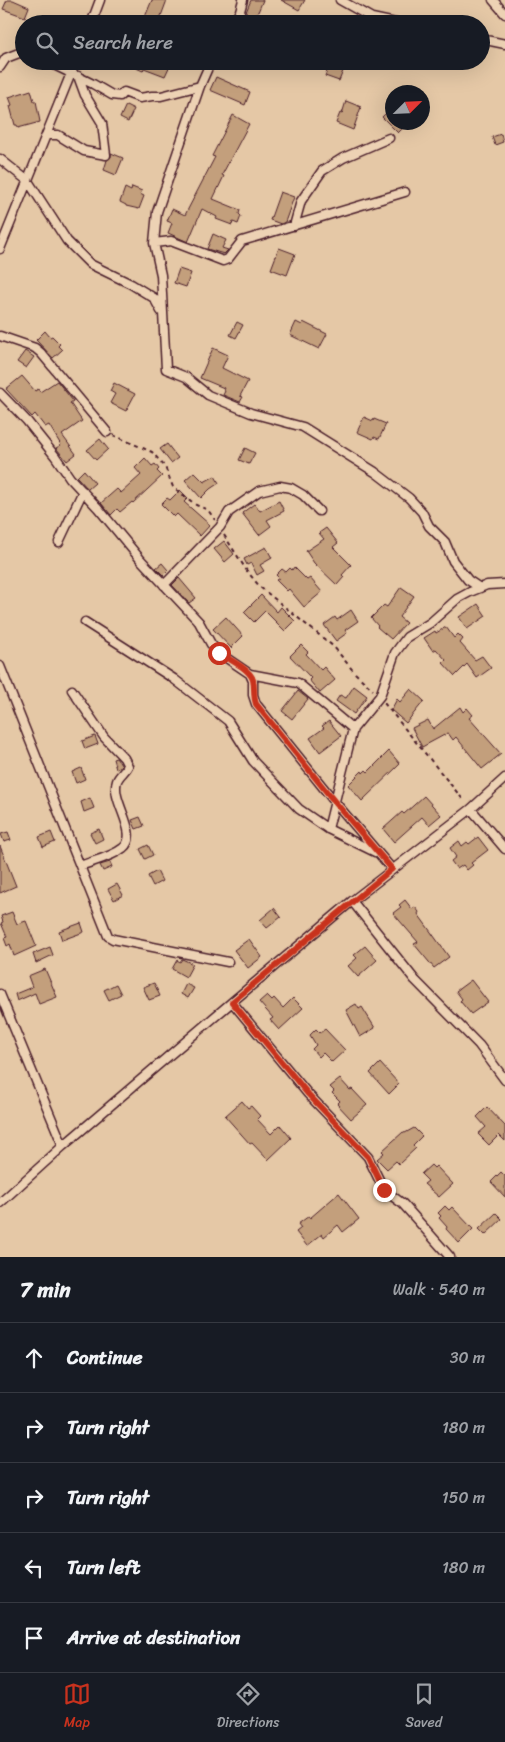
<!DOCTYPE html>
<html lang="en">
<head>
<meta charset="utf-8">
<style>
  :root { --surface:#171b24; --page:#20242c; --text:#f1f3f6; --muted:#9ea1a6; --line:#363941; --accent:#c8321e }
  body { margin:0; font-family:Sriracha,sans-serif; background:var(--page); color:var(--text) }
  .compass { position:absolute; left:385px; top:85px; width:45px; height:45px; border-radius:50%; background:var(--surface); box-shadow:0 5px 20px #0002; rotate:66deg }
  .stop { position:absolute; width:15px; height:15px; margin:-11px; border:4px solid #c8321e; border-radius:50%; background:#fff }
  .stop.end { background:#c8321e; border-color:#fff; box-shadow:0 1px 5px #0008 }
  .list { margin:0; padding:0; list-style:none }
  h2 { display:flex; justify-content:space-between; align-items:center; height:65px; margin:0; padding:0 20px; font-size:21px }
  h2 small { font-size:16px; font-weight:400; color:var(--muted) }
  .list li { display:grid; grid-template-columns:32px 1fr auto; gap:15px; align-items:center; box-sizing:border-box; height:70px; padding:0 20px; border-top:1px solid var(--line) }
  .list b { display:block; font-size:19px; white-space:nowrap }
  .list em { font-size:16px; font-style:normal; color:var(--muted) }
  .icon { flex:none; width:28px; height:28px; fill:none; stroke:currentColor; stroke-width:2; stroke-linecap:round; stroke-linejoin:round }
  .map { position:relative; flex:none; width:505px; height:1257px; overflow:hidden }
  .search { position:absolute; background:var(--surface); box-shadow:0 5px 20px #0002; left:15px; right:15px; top:15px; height:55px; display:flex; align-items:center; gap:12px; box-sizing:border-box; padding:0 18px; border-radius:28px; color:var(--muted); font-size:19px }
  .sheet { height:415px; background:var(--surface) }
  nav { display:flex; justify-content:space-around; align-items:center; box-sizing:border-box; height:70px; border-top:1px solid var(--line); background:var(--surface); font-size:14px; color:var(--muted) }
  nav a { display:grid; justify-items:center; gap:2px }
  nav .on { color:var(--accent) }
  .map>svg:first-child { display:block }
  .building { fill:#c39f7b; stroke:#4a1f2b }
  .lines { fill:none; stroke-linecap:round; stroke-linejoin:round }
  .street-casing { stroke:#4a1f2b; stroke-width:11 }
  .path { stroke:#4a1f2b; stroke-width:2; stroke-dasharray:4 4; stroke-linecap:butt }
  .street { stroke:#edd2b4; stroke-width:8 }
  .route { stroke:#c8321e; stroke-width:6 }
</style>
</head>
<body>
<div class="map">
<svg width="505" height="1257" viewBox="0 0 505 1257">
  <rect width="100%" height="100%" fill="#e5c8a6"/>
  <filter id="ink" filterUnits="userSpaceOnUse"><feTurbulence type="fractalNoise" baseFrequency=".02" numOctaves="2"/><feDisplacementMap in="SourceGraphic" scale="10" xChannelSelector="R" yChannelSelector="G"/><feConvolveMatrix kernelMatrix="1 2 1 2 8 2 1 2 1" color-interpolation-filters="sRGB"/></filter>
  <g filter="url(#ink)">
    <path class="building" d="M7 0H13L29 7 25 17 3 9Z
      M152 0H167L158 24H142Z
      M251 0H263L253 24H241Z
      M281 0H305L299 10Z
      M120 61H172L165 76 144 68 143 71Z
      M331 61H347L339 81 325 76Z
      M216 77 250 92 245 105 210 90Z
      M31 90 34 101H36L40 122 18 128 17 125H15L10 106 12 105 9 97Z
      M346 101 361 107 353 130 336 123 340 113 342 114Z
      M126 105 134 109 128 122 120 118Z
      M392 107V122H409L398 133 382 117Z
      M233 115 249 124 222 175 224 176 213 199 240 210 239 214 241 216 238 224 233 222 232 225 216 219 217 217 202 209 188 242 168 233 172 223 167 221 172 209 185 215 215 157 212 156Z
      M501 134 503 142 495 145 492 137Z
      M111 153 123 158 116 175 104 170 107 160 111 157Z
      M132 187 142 191 140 194 144 196 139 209 126 206V205L120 202 125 188 131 191Z
      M280 192 294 197 285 222 281 224 270 220Z
      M213 234 226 240 222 248 228 250 224 254 207 249Z
      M279 248 295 254 287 275 271 269Z
      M179 269 191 273 186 287 174 283Z
      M237 322 243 325 236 338 230 335Z
      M296 322 302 325 303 322 327 334 319 349 290 335Z
      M45 331 50 337 52 336 60 344 58 346 62 350 53 358 36 340Z
      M213 348 228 355 222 368 248 381 240 396 243 397 240 402 223 395 225 391 223 390 224 388 200 378Z
      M25 351 34 357 26 368 17 362Z
      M22 376 35 391 38 389 40 392 57 381 73 401 70 403 82 421 62 435 76 454 67 461 56 448 61 445 49 425 45 427 35 414 32 417 6 389Z
      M114 383 135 394 126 411 110 403 115 394 110 391Z
      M364 417 373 421 374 419 386 424 379 439 374 437 373 439 357 432Z
      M100 439 108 449 96 460 87 450Z
      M167 444 178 458 171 463 160 449Z
      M245 448 255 453 249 464 239 460Z
      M145 458 152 466 155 464 159 469 157 471 162 476 133 503 132 502 120 512 117 509 111 515 101 503 117 489 121 493 141 475 135 468Z
      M84 470 95 483 88 489 77 477Z
      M194 472 204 482 215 476 219 483 210 489 201 498 185 480Z
      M180 490 188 498 184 502 210 525 200 536 177 514 174 517 161 504 167 498 170 500Z
      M279 501 284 511 267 520 271 526 259 535 242 513 254 504 260 511Z
      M326 528 338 543 333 547 351 565 342 575 344 577 337 585 314 563 306 551 324 539 319 533Z
      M224 541 234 554 225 562 214 549Z
      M266 547 272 558 260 565 264 571 257 575 251 563 247 565 244 559Z
      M162 563 168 570 163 575 156 568Z
      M294 567 307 580 310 578 322 592 304 607 289 589 287 591 276 580 279 578 276 575 282 569 286 572 290 568 292 570Z
      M179 578 196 598 189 603 172 585Z
      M401 587 414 596 399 617 406 623 391 639 377 627 378 626 371 618 384 605 387 607Z
      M261 595 277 612 281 607 295 621 285 631 265 611 254 622 244 612Z
      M478 604 486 616 467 629 459 617Z
      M351 610 358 621 345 630 347 633 336 641 324 625 335 617 337 620Z
      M226 617 243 636 231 648 213 629Z
      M446 627 454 638 458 634 463 639 460 643 475 660 482 656 491 668 477 678 467 664 455 676 443 663 446 660 436 649 433 651 424 638 435 631 436 633Z
      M301 645 308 652 306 654 321 670 324 667 335 680 320 693 309 680 311 678 290 656Z
      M354 686 367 696 354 714 336 701 340 695 346 698Z
      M411 689 424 701 406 723 391 710 397 699 400 702Z
      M298 691 308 699 292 719 282 711Z
      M460 707 463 712 467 708 473 715 469 718 501 754 482 769 456 737 453 740 448 733 422 747 412 728 428 720 433 729Z
      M329 721 341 736 320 752 310 738 324 728 322 726Z
      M95 736 98 744 85 749 82 741Z
      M389 751 400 764 362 801 348 785 362 771 363 773 366 770 368 772Z
      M116 758 122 766 116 769 113 759Z
      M81 768 85 779 76 783 72 772Z
      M424 796 441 815 429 825 422 817 394 842 383 829 402 812 404 814Z
      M90 798 94 808 84 812 81 802Z
      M140 817 144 826 136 829 132 820Z
      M99 829 103 839 95 843 90 833Z
      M8 832 11 840 4 842 1 834Z
      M51 832 55 842 43 847 39 837Z
      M478 837 488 850 471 863 473 865 467 870 463 865 457 869 451 861 456 857 450 848 459 841 462 846 467 842 469 844Z
      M148 845 153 855 145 859 140 849Z
      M0 846 16 886 0 893Z
      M110 862 112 867 103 871 100 865Z
      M157 871 162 881 153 886 148 876Z
      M117 884 123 895 114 900 108 889Z
      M405 900 412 909 415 907 419 912 418 914 449 957 434 968 414 944 418 942 393 913 401 907 399 905Z
      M274 908 281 917 267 928 260 920Z
      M12 912 17 924 26 921 36 946 14 956 10 944 7 946 4 938 7 937 1 923 3 922 1 916Z
      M81 923 84 932 62 940 59 931Z
      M249 939 262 957 248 968 234 950Z
      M365 946 377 960 358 977 348 966 357 958 354 955Z
      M50 947 53 955 36 963 33 954Z
      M182 959 193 964 186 977 172 969 177 960 180 962Z
      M45 969 57 997 39 1004 35 993 17 1001 15 994 32 987 28 976Z
      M471 980 488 1002 471 1014 460 1001 462 999 456 991Z
      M154 983 160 996 149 1000 143 987Z
      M116 984 121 994 109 1000 104 990Z
      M186 984 194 988 188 998 181 994Z
      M267 995 272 1000 274 998 283 1008 293 998 303 1008 279 1030 270 1020 273 1018 259 1002Z
      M356 1004 359 1009 362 1007 375 1028 360 1037 346 1010Z
      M316 1029 320 1033 325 1029 345 1050 332 1062 323 1053 319 1057 312 1049 316 1045 310 1035Z
      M380 1063 399 1084 389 1094 370 1073Z
      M340 1079 350 1090 352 1089 367 1105 351 1119 337 1104 340 1101 332 1093 334 1091 330 1087Z
      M242 1101 248 1108 251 1106 260 1116 257 1119 271 1134 280 1125 291 1138 268 1160 252 1143 250 1144 225 1116Z
      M487 1107 505 1126V1141L499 1135 489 1145 478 1134 486 1127 477 1117Z
      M414 1128 422 1136 413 1145 416 1148 399 1164 396 1161 387 1169 377 1159 384 1153 382 1151 403 1132 405 1133Z
      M431 1165 434 1168 436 1166 453 1184 439 1197 424 1184 428 1181 421 1174Z
      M501 1172 505 1176V1197L491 1182Z
      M339 1193 359 1219 343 1232 338 1225 324 1237 322 1234 307 1246 296 1232 301 1228 298 1224 309 1216 310 1218Z
      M445 1206 449 1210 452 1207 473 1229 459 1243 446 1229 447 1227 439 1218 441 1216 438 1213Z
      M496 1213 502 1219 485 1235 479 1229Z"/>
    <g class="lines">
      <g class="street-casing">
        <path id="street" d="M340 0 372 18 400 24
          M493 0 505 14
          M91 24 100 0
          M233 24 240 11 243 0
          M481 39 505 44
          M46 61 93 84 112 95 120 96 124 92 140 98 152 96H161L200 86
          M211 61 200 86 157 212 154 243 161 275 166 369 186 377 208 395 251 413 303 427 375 472 409 498 422 512 429 526 445 542 453 561 468 580 480 588
          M0 67 6 58 24 51
          M46 135H58L84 151 106 155 102 123 85 95 78 76
          M0 159 28 181 67 241 90 264 131 284 154 298 161 311
          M294 226 301 201 322 171 343 158 389 138
          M154 243 171 241 223 261 228 259 242 241 405 192
          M0 249 76 61
          M0 336 35 348 41 353 107 432
          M0 393 27 421 55 456 70 478 98 508 141 560 199 622 211 644 219 653 250 674 253 681V695L256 704 334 801 392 869
          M59 542 83 491
          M164 585 220 527 229 512 259 491 280 486 291 488 303 495 319 511
          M85 622 174 679 228 721 253 761 299 809 328 829 375 852
          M0 666 108 936 113 939 228 962
          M250 674 298 683 353 729
          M72 690 104 737 124 758 128 766C125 772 119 775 117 781 110 801 141 834 123 848 112 857 93 861 80 866
          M471 809 505 849
          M328 829 353 729 380 696 395 653 407 637 430 623 457 599 470 592 487 585 505 584
          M352 901 415 980 479 1045 505 1080
          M0 994 63 1146
          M232 1002 308 1094 368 1157 384 1190 403 1204 450 1257
          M0 1203 63 1146 232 1002 352 901 471 809 505 778"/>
      </g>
      <path class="path" d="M113 435 152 452 165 467 173 487 196 505 208 510 215 520
        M224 535 247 571 260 587 334 647 355 673 373 690
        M384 703 465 802"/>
      <use href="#street" class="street"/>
    </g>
  </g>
  <g class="lines" filter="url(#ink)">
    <path class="route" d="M219 653C229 659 250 669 253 680 255 688 253 695 256 704L334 801 392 869 232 1002 308 1094 368 1157 384 1190"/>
  </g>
</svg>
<svg class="compass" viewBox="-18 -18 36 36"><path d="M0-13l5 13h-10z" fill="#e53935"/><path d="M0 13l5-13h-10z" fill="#9ea1a6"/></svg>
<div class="stop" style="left:219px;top:653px"></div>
<div class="stop end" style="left:384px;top:1190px"></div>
<div class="search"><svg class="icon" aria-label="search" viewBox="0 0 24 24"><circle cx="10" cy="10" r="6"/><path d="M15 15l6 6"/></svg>Search here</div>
</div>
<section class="sheet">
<h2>7 min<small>Walk · 540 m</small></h2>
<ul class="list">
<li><svg class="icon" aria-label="ahead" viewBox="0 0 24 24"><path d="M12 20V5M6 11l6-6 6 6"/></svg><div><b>Continue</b></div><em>30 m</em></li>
<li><svg class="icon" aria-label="right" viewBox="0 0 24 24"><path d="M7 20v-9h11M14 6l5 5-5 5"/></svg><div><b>Turn right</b></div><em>180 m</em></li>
<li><svg class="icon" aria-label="right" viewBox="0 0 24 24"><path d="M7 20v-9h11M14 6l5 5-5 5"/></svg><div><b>Turn right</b></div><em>150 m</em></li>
<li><svg class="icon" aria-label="left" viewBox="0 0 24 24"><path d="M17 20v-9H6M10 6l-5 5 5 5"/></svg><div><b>Turn left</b></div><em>180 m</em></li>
<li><svg class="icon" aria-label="arrive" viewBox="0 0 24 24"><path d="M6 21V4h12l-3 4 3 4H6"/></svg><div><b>Arrive at destination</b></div></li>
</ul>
</section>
<nav>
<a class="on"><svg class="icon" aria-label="map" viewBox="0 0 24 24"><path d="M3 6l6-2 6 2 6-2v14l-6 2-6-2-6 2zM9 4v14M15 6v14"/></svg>Map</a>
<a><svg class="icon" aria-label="directions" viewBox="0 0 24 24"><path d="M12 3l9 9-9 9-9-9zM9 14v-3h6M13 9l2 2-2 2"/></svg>Directions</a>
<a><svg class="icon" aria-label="saved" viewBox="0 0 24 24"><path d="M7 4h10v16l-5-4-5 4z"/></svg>Saved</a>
</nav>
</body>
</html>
